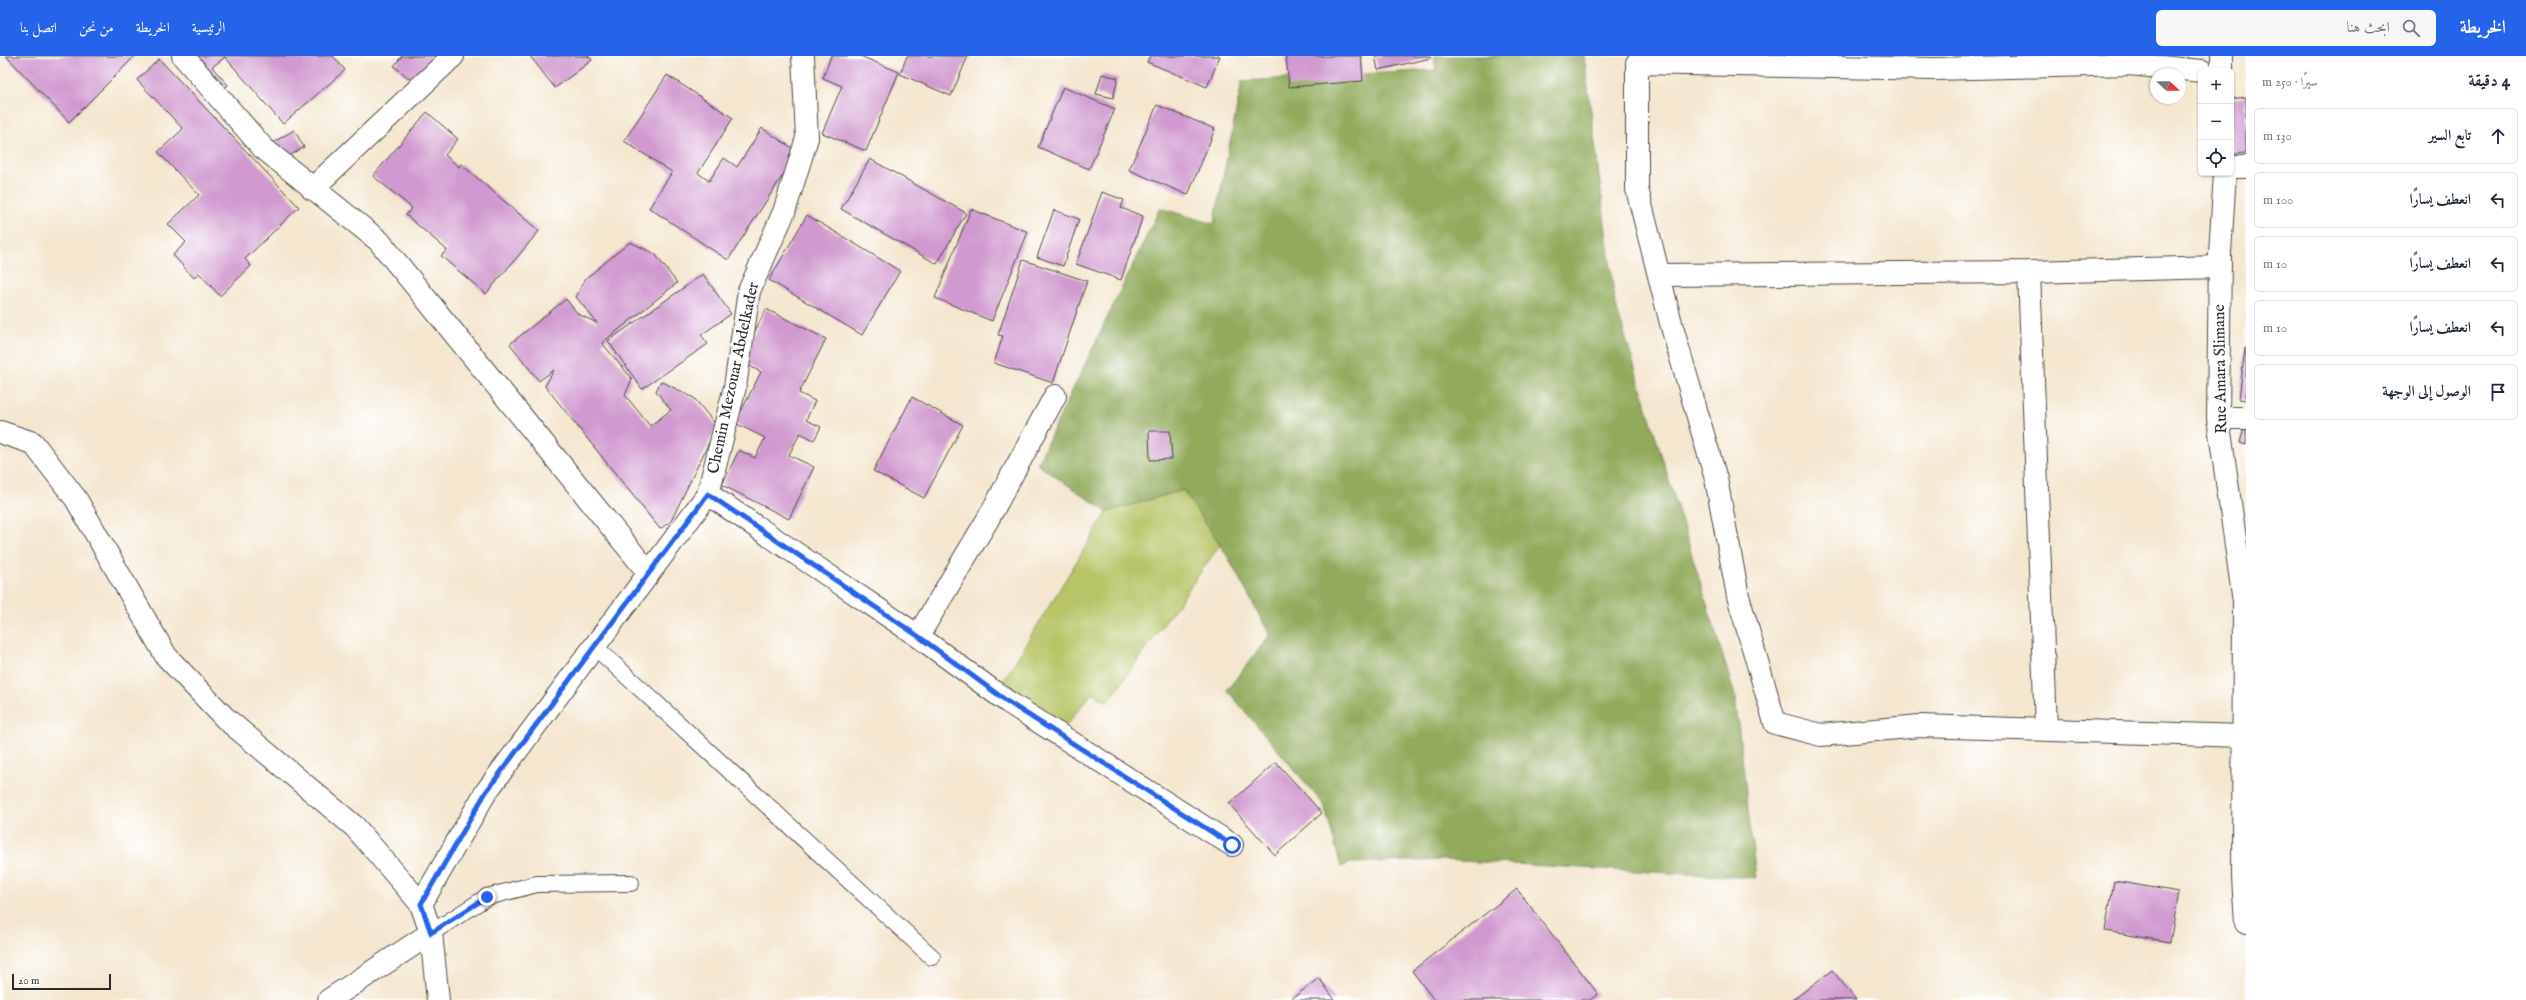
<!DOCTYPE html>
<html lang="ar">
<head>
<meta charset="utf-8">
<style>
  :root { --surface:#fff; --page:#f6f6f7; --text:#1f2937; --muted:#747a83; --line:#e0e1e3; --accent:#2563eb }
  body { margin:0; font-family:"IM FELL English",Amiri,serif; background:var(--page); color:var(--text); direction:rtl }
  .controls { position:absolute; right:12px; top:12px; display:grid; overflow:hidden; border-radius:6px; box-shadow:0 1px 3px #0004 }
  .controls button { width:36px; height:36px; display:grid; place-items:center; padding:0; border:0; border-bottom:1px solid var(--line); background:var(--surface); color:var(--text); font:20px sans-serif }
  .compass { position:absolute; left:2150px; top:12px; width:36px; height:36px; border-radius:50%; background:var(--surface); box-shadow:0 1px 3px #0004; rotate:111deg }
  .scale { position:absolute; left:12px; bottom:10px; width:99px; box-sizing:border-box; padding-left:4px; border:2px solid #2b2b2b; border-top:0; font-size:11px; line-height:14px; white-space:nowrap; color:#2b2b2b; -webkit-text-stroke:3px #fff; paint-order:stroke }
  .stop { position:absolute; width:12px; height:12px; margin:-9px; border:3px solid #2563eb; border-radius:50%; background:#fff }
  .stop.end { background:#2563eb; border-color:#fff; box-shadow:0 1px 4px #0008 }
  .list { margin:0; padding:0; list-style:none }
  h2 { display:flex; justify-content:space-between; align-items:center; height:52px; margin:0; padding:0 16px; font-size:17px }
  h2 small { font-size:13px; font-weight:400; color:var(--muted) }
  .list li { display:grid; grid-template-columns:26px 1fr auto; gap:12px; align-items:center; box-sizing:border-box; height:56px; margin:0 8px 8px; padding:0 8px; border:1px solid var(--line); border-radius:6px }
  .list b { display:block; font-size:15px; white-space:nowrap }
  .list em { font-size:13px; font-style:normal; color:var(--muted) }
  .icon { flex:none; width:22px; height:22px; fill:none; stroke:currentColor; stroke-width:2; stroke-linecap:round; stroke-linejoin:round }
  .map { position:relative; flex:none; width:2246px; height:944px; overflow:hidden; direction:ltr }
  header { display:flex; align-items:center; gap:24px; box-sizing:border-box; height:56px; padding:0 20px; background:var(--accent); color:#fff }
  header strong { font-size:19px }
  nav { display:flex; gap:22px; margin-inline-start:auto; font-size:14px }
  .search { width:280px; height:36px; background:var(--page); display:flex; align-items:center; gap:10px; box-sizing:border-box; padding:0 14px; border-radius:6px; color:var(--muted); font-size:15px }
  main { display:flex }
  aside { flex:1; background:var(--surface) }
  .map>svg:first-child { display:block }
  .green { fill:#b7c567; stroke:#717849 }
  .forest { fill:#91aa5c; stroke:#5e6a44 }
  .building { fill:#d099cf }
  .lines { fill:none; stroke-linecap:round; stroke-linejoin:round }
  .service-casing { stroke:#494744; stroke-width:18 }
  .minor-casing { stroke:#494744; stroke-width:24 }
  .tertiary-casing { stroke:#494744; stroke-width:24 }
  .service { stroke:#fff; stroke-width:16 }
  .minor { stroke:#fff; stroke-width:22 }
  .tertiary { stroke:#fff; stroke-width:22 }
  .route { stroke:#2563eb; stroke-width:5 }
  .labels { text-anchor:middle; dominant-baseline:central; stroke-width:3; stroke-linejoin:round; paint-order:stroke }
  .street-label { font-size:16px; fill:#2b2b2b; stroke:#fff }
</style>
</head>
<body>
<header>
<strong>الخريطة</strong>
<div class="search"><svg class="icon" aria-label="search" viewBox="0 0 24 24"><circle cx="10" cy="10" r="6"/><path d="M15 15l6 6"/></svg>ابحث هنا</div>
<nav><a>الرئيسية</a><a>الخريطة</a><a>من نحن</a><a>اتصل بنا</a></nav>
</header>
<main>
<aside>
<h2>4 دقيقة<small>سيرًا · 250 m</small></h2>
<ul class="list">
<li><svg class="icon" aria-label="ahead" viewBox="0 0 24 24"><path d="M12 20V5M6 11l6-6 6 6"/></svg><div><b>تابع السير</b></div><em>130 m</em></li>
<li><svg class="icon" aria-label="left" viewBox="0 0 24 24"><path d="M17 20v-9H6M10 6l-5 5 5 5"/></svg><div><b>انعطف يسارًا</b></div><em>100 m</em></li>
<li><svg class="icon" aria-label="left" viewBox="0 0 24 24"><path d="M17 20v-9H6M10 6l-5 5 5 5"/></svg><div><b>انعطف يسارًا</b></div><em>10 m</em></li>
<li><svg class="icon" aria-label="left" viewBox="0 0 24 24"><path d="M17 20v-9H6M10 6l-5 5 5 5"/></svg><div><b>انعطف يسارًا</b></div><em>10 m</em></li>
<li><svg class="icon" aria-label="arrive" viewBox="0 0 24 24"><path d="M6 21V4h12l-3 4 3 4H6"/></svg><div><b>الوصول إلى الوجهة</b></div></li>
</ul>
</aside>
<div class="map">
<svg width="2246" height="944" viewBox="0 0 2246 944">
  <rect width="100%" height="100%" fill="#fff"/>
  <filter id="ink" filterUnits="userSpaceOnUse"><feTurbulence type="fractalNoise" baseFrequency=".025" numOctaves="2"/><feDisplacementMap in="SourceGraphic" scale="8" xChannelSelector="R" yChannelSelector="G"/><feConvolveMatrix kernelMatrix="1 2 1 2 8 2 1 2 1" color-interpolation-filters="sRGB"/></filter>
  <filter id="wash" filterUnits="userSpaceOnUse"><feTurbulence type="fractalNoise" baseFrequency=".012" numOctaves="4" result="noise"/><feDisplacementMap in="SourceGraphic" scale="16" xChannelSelector="R" yChannelSelector="G"/><feGaussianBlur stdDeviation="0.9" result="paint"/><feColorMatrix in="noise" values="0 0 0 0 0 0 0 0 0 0 0 0 0 0 0 0 0 1.4 0 .05"/><feComposite in="paint" operator="in"/></filter>
  <g filter="url(#wash)">
    <rect width="100%" height="100%" fill="#f4e6cf"/>
    <path class="green" d="M1183 434 1220 489 1108 646 1092 637 1065 671 1000 630 1107 456Z"/>
    <path class="forest" d="M1434 0H1584L1615 247 1735 640 1756 822 1443 804 1351 807 1341 811 1324 749 1227 634 1270 579 1226 498 1183 434 1107 456 1037 408 1160 152 1214 168 1242 25 1436 14Z"/>
    <g id="blocks">
      <path class="building" d="M6 0H135L69 66Z
        M189 0H333L345 14 283 68 225 1 212 11 228 29 219 36Z
        M402 0H443L418 30 394 10Z
        M530 0H588L592 4 555 32Z
        M831 0H860L899 16 866 95 822 77 842 30 823 22Z
        M907 0H968L951 40 900 18Z
        M1150 0H1220L1207 31 1147 6Z
        M1286 0H1361L1363 25 1289 31Z
        M1375 0H1430L1431 2 1378 14Z
        M159 3 299 151 245 203 251 210 220 240 199 217 194 222 173 199 186 186 168 168 199 139 158 96 183 73 137 24Z
        M1102 18 1118 22 1113 42 1096 38Z
        M667 19 733 62 698 117 709 125 724 102 737 111 762 72 798 96 728 204 649 152 672 116 624 85Z
        M1063 31 1115 53 1089 113 1038 91Z
        M2246 41V97L2233 98 2231 43Z
        M1157 49 1215 73 1188 139 1129 114Z
        M427 56 458 83 445 99 459 111 461 108 539 175 486 238 441 200 447 194 406 159 412 152 373 120Z
        M294 74 304 91 284 103 274 86Z
        M870 103 966 157 937 208 841 153Z
        M1102 136 1124 144 1121 152 1143 160 1121 224 1076 208Z
        M971 153 1028 176 992 265 935 242Z
        M1054 154 1079 163 1063 210 1037 201Z
        M807 159 900 215 862 279 769 224Z
        M630 186 655 198 677 227 602 287 632 323 625 339 650 370 671 354 656 335 661 325 694 342 717 370 671 465 660 473 545 330 554 314 539 325 510 288 566 243 578 258 597 267 576 241 585 223Z
        M1023 204 1087 225 1053 327 994 307 1003 280 998 279Z
        M703 218 731 258 701 279 708 288 642 333 608 285Z
        M766 253 826 283 799 337 815 345 806 364 821 371 814 384 800 377 789 399 814 411 789 463 722 429 739 394 755 402 765 382 735 367 761 316 740 305Z
        M2245 292H2246V344L2239 343Z
        M912 341 963 369 924 442 873 415Z
        M2246 363V389L2240 387Z
        M1149 375H1170L1172 403 1150 404Z
        M1276 706 1322 757 1275 799 1229 748Z
        M2114 825 2179 836 2170 886 2105 875Z
        M1517 833 1598 938 1590 944H1434L1412 915Z
        M1832 914 1856 944H1793Z
        M1319 922 1335 944H1290Z"/>
    </g>
  </g>
  <g filter="url(#ink)">
    <use href="#blocks" fill-opacity="0" stroke="#494744" stroke-width="1"/>
    <g class="lines">
      <g class="service-casing">
        <path id="service" d="M594 590 932 901
          M431 877 487 841 537 828 631 827"/>
      </g>
      <g class="minor-casing">
        <path id="minor" d="M183 0 263 92 379 185 648 516
          M2202 15 2129 8 1935 13 1637 7V133L1672 271 1716 423 1738 540 1775 667 1821 679 1920 670 2243 680
          M2231 111H2246
          M312 133 453 0
          M1659 219 2029 216
          M2218 362H2246
          M708 438 918 580 1008 646 1232 789
          M918 580 988 463 1055 340
          M2046 673 2029 216 2220 211
          M329 944 431 877"/>
      </g>
      <g class="tertiary-casing">
        <path id="tertiary" d="M2222 15V0
          M2225 117 2220 197 2218 362 2244 546 2243 822 2246 867
          M0 376 33 387 76 443 166 600 225 662 355 771 421 848
          M438 944 431 877 421 848 486 736 708 438 735 331 749 235 784 156 807 82 803 0"/>
      </g>
      <use href="#service" class="service"/>
      <use href="#minor" class="minor"/>
      <use href="#tertiary" class="tertiary"/>
    </g>
  </g>
  <g class="lines" filter="url(#ink)">
    <path class="route" d="M487 841 431 877 421 848 486 736 708 438 918 580 1008 646 1232 789"/>
  </g>
  <g class="labels">
    <g class="street-label">
      <text transform="translate(2221 313) rotate(-91)">Rue Amara Slimane</text>
      <text transform="translate(734 322) rotate(-78)">Chemin Mezouar Abdelkader</text>
    </g>
  </g>
</svg>
<div class="controls">
<button>+</button>
<button>−</button>
<button><svg class="icon" aria-label="locate" viewBox="0 0 24 24"><circle cx="12" cy="12" r="6"/><path d="M12 2v4M12 18v4M2 12h4M18 12h4"/></svg></button>
</div>
<svg class="compass" viewBox="-18 -18 36 36"><path d="M0-13l5 13h-10z" fill="#e53935"/><path d="M0 13l5-13h-10z" fill="#747a83"/></svg>
<div class="scale">20 m</div>
<div class="stop" style="left:1232px;top:789px"></div>
<div class="stop end" style="left:487px;top:841px"></div>
</div>
</main>
</body>
</html>
